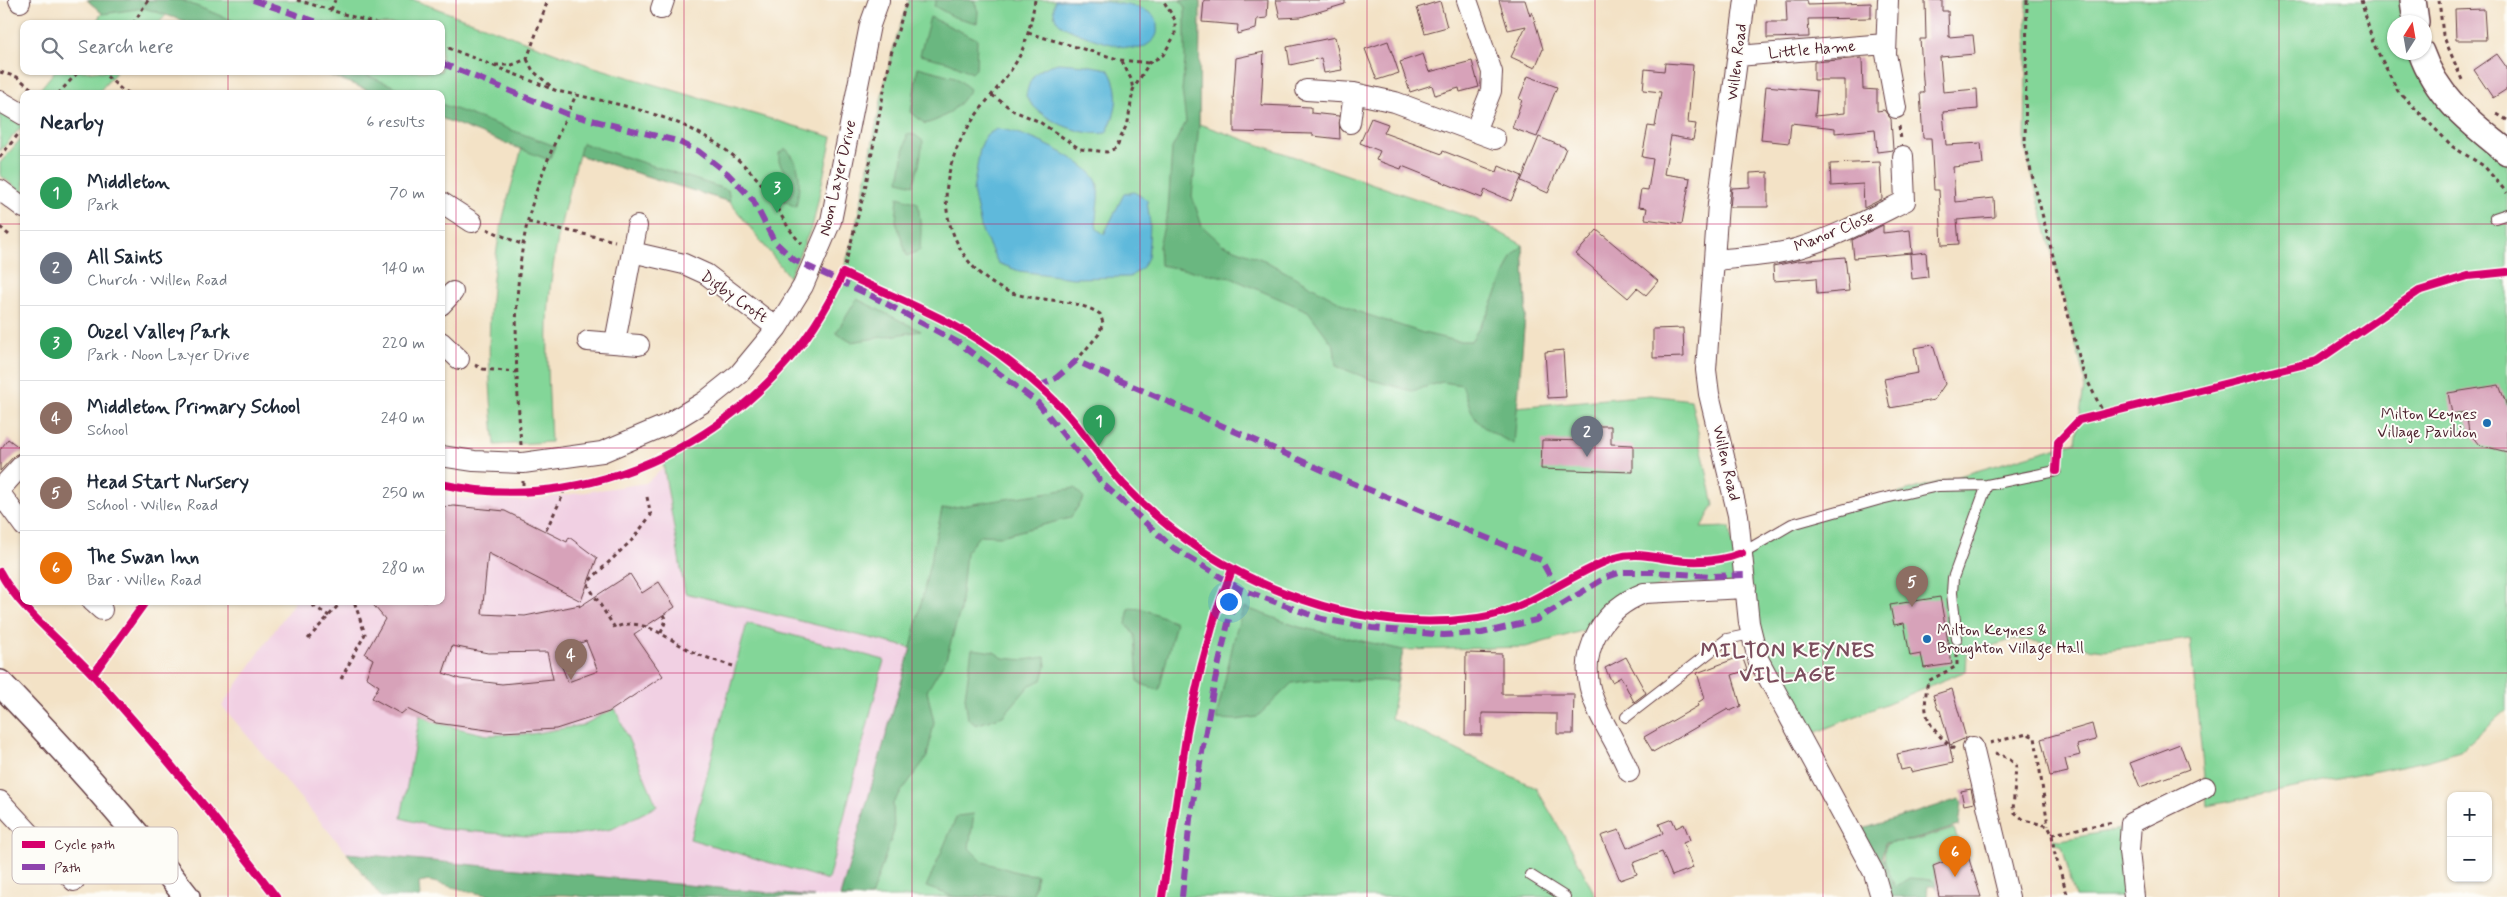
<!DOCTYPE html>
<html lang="en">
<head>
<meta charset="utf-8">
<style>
  :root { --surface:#fff; --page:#f2f2f3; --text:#1f2937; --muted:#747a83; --line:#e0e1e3; --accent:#0f766e }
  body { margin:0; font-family:Mynerve,sans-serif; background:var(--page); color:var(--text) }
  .controls { position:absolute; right:15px; bottom:15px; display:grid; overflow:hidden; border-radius:10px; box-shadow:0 1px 4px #0004 }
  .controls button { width:45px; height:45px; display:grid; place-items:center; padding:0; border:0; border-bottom:1px solid var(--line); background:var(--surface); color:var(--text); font:25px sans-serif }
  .compass { position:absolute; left:2387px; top:15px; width:45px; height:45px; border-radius:50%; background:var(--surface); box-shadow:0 1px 4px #0004; rotate:11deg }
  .you { position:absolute; left:1228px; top:601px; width:18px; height:18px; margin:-12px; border:4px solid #fff; border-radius:50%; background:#1a73e8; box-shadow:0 0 0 8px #1a73e833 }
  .badge { display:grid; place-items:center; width:32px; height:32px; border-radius:50%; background:var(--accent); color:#fff; font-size:16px; font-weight:700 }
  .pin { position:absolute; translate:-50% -41px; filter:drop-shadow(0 1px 2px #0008) }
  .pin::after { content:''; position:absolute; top:26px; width:18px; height:15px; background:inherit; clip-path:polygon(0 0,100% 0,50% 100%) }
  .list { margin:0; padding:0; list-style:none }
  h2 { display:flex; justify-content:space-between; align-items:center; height:65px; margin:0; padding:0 20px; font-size:21px }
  h2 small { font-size:16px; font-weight:400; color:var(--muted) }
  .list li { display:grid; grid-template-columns:32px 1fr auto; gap:15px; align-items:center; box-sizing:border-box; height:75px; padding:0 20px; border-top:1px solid var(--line) }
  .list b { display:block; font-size:19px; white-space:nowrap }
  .list p { margin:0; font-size:16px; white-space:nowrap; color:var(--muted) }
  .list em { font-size:16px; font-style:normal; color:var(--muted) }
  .icon { flex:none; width:28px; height:28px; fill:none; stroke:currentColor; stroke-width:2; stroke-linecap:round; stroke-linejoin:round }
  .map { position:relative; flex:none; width:2507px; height:897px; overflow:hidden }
  .search { position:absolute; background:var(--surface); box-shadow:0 1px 4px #0004; left:20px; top:20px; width:425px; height:55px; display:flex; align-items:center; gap:12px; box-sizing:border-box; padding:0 18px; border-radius:10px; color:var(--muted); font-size:19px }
  .panel { position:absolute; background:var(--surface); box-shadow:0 1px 4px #0004; left:20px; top:90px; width:425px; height:515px; border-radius:10px }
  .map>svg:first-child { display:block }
  .built { fill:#f1d0e3 }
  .green { fill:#83d698; stroke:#667a62 }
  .forest { fill:#6ab780; stroke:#5a6b56 }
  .water { fill:#5eb9db; stroke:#546c83 }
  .building { fill:#d7a2b9; fill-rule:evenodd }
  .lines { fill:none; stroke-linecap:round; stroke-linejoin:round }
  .service-casing { stroke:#633c42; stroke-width:12 }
  .minor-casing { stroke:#633c42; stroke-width:22 }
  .tertiary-casing { stroke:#633c42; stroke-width:28 }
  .path { stroke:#633c42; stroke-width:3; stroke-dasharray:4 4; stroke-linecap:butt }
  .service { stroke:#fff; stroke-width:10 }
  .minor { stroke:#fff; stroke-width:20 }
  .tertiary { stroke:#fff; stroke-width:25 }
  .quiet { stroke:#8e44ad; stroke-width:6; stroke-dasharray:12 6; stroke-linecap:butt }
  .cycleway-casing { stroke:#fdfcf7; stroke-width:11 }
  .cycleway { stroke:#d6006c; stroke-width:8 }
  .grid { fill:none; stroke:#c2185b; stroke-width:1; stroke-opacity:0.55 }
  .poi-dot { fill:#1f6fb2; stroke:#fdfcf7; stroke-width:2 }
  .labels { text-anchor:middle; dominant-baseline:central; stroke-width:4; stroke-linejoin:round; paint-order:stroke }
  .street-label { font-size:16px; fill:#4a1f2b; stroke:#fdfcf7 }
  .poi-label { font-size:16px; fill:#4a1f2b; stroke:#fdfcf7; text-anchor:end }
  .district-label { font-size:21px; font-weight:bold; letter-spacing:1px; fill:#7b4d5d; stroke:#fdfcf7 }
  .key { fill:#fdfcf7; stroke:#c7baba; stroke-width:1 }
  .key-label { font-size:14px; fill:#4a1f2b }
</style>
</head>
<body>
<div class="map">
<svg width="2507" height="897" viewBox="0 0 2507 897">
  <rect width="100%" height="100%" fill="#fdfcf7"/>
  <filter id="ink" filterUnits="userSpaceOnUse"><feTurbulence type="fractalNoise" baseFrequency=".02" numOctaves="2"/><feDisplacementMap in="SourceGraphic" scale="10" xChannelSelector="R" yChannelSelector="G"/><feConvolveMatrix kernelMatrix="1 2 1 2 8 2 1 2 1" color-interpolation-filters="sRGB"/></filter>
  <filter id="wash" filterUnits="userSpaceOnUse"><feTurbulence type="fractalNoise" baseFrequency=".0096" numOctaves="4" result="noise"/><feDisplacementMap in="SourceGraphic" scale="20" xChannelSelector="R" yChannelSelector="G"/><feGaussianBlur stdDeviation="1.12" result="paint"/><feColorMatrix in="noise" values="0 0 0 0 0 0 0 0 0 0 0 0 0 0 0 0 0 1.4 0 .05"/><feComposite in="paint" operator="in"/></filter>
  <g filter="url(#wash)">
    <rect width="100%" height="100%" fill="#f3e2c6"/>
    <path class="built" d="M663 468 685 593 911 648 840 897H814L347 853 222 706 295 601H441V494L474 500 524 501 646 483Z"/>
    <path class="green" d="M87 0H414L591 66 832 137 813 224 789 277 730 202 579 155C565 202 553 252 549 301 546 348 549 395 551 442L495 445C488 380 486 316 497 249 502 215 513 182 522 148L441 118V94H378L319 71H441V24H194L167 14 158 24H94L102 13Z
      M909 0H1200L1199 124 1475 219 1523 245 1526 305 1516 407 1650 395 1691 400 1714 505 1701 528 1730 527 1738 583 1660 585 1596 627 1526 647 1403 650 1391 718 1536 788 1569 844 1596 897H840L911 648 685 593 662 457C729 425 783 375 821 311 829 299 838 286 843 272 871 183 876 87 909 0Z
      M2027 0H2403L2406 22H2394V52L2411 53 2507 164V709L2460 751 2430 760 2207 806 2190 639 2104 650 2014 639 1967 654 1966 671 1800 739 1755 648 1742 553 1797 523 2076 442 2085 380 2025 148Z
      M55 71H117L97 94H36Z
      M0 108 22 126 0 151Z
      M24 135V194L0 175V163Z
      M747 623 884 660 828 880 690 839Z
      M615 708 657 806 612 829 573 835 528 836 441 829 401 818 420 715 436 723 487 735 531 734 583 725Z
      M1954 829 1964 856 1946 860 1933 866 1937 889V886L1901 883 1896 888C1888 872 1881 861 1886 844L1893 842 1913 841Z
      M2120 829 2130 897H2075L2062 846 2053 842V839L2061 840Z"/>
    <path class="forest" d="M87 0H181L241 24H194L144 8 103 14Z
      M936 0H974L978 12 977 23 954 17 934 6Z
      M1180 0H1200L1199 124 1192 196 1202 226 1222 244 1264 260 1356 311 1423 333 1457 341H1471L1488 313 1513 255 1523 245 1526 305 1514 444C1475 424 1476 426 1462 385L1442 382 1412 391 1372 380 1336 366 1334 346 1308 311 1231 278 1160 265 1159 246 1168 211 1172 148 1186 122 1182 90 1185 60V8Z
      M930 17 977 39 976 69 972 73 949 62 920 55Z
      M918 67 955 77 970 89C959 107 945 119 925 124L911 112Z
      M319 71H356L413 94H378Z
      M441 104 555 146 549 160 441 118Z
      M907 134 915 135 923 141 919 166 913 185 899 181Z
      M582 143 728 190 730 202 579 155Z
      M786 149C803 164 800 186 796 207L784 201 780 191 785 173 779 161V153Z
      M898 197 918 203 921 230 920 250 907 256 896 221Z
      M857 299 921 331 851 342 836 333Z
      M1075 488 1084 498 1070 518 1001 536 980 535 966 552 960 611 946 659 927 691 934 722 927 757 893 803 894 831 871 897H840L911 648 942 509Z
      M1244 607 1299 627 1403 650 1397 681 1312 680 1292 683 1257 717 1237 720 1216 719 1236 631Z
      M1129 608 1143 609 1176 622 1159 690 1138 683 1135 635 1126 624Z
      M972 649 994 652 1003 658 1024 660 1045 657 1046 666 1042 680 1030 685 1003 716 976 725 968 719 965 697Z
      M1959 799 1962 802 1959 826 1913 840 1885 843 1882 856 1895 887 1909 878 1932 880 1937 886H1928L1927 897H1885L1856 831Z
      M974 814 969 848 983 862 1020 873 1037 875 1033 894 1025 897 986 895 983 897H955L926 887 957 816Z
      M347 853 814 897H586C559 892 533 897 505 897 481 896 454 887 429 881L419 883 420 897H381Z"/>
    <path class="water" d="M1055 0C1078 0 1160 0 1157 25 1157 28 1158 33 1156 36 1154 41 1146 46 1141 48 1128 51 1067 33 1058 22 1053 16 1053 7 1055 0Z
      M1058 63 1086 65 1108 69C1121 90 1118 112 1106 133 1081 137 1038 119 1026 96 1030 75 1037 69 1058 63Z
      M997 129C1019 129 1096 163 1098 186 1100 200 1094 215 1097 229L1104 234 1124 194 1134 192 1147 200 1150 224 1148 257 1143 267 1130 277 1073 278 1019 271 998 263 982 231 973 191 980 148 986 135Z"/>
    <g id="blocks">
      <path class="building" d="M1204 0H1268L1267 18 1257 19 1256 29 1237 34 1238 25 1202 22Z
        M1276 0H1345V4L1301 17 1280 18Z
        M1499 0H1525L1530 16 1532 12 1543 49 1535 68 1511 57 1526 26 1508 30Z
        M1786 0H1807L1808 5 1871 3V18L1808 19 1809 37 1767 38V22H1787Z
        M1925 0H1942V11H1948L1949 37 1973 35 1975 54 1940 57 1943 92 1977 89 1978 109 1943 112 1946 145 1981 143 1983 164 1953 167 1955 202 1994 198 1995 217 1957 220 1959 244 1942 245 1939 190H1934L1931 138H1923L1920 93H1924L1920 39H1926Z
        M1440 1 1447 27 1425 33 1417 8Z
        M2484 9 2486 40H2456L2455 10Z
        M1335 37 1342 70 1324 73 1321 58 1290 65 1287 47Z
        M1388 41 1399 73 1377 80 1365 49Z
        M1264 52 1261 105 1311 107V113L1339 116 1340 139 1313 136V134L1234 132V100H1233L1236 58Z
        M1423 54 1429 72 1472 61 1479 87 1460 92 1459 88 1435 95 1432 85 1410 92 1400 62Z
        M2497 54 2507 68V89L2493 98 2474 70Z
        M1862 58 1863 89 1877 90V111L1884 110 1891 119 1893 150 1877 152 1875 129 1835 133V128L1791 123 1789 143 1761 140 1766 86 1817 91 1815 116 1845 113V80H1814V62Z
        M1665 63 1693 65 1688 123 1696 124 1693 140 1671 136 1664 174 1690 178 1682 224 1645 219 1647 208 1638 207 1641 189 1648 190 1653 159 1642 157 1648 126 1655 127 1661 92 1643 90 1645 69 1664 71Z
        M1528 76 1557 87 1537 137 1512 128 1522 100 1519 99Z
        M1371 118 1388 124 1384 133 1442 154 1443 151 1497 172 1499 166 1522 176 1511 201 1485 190 1482 198 1402 166 1401 169 1376 160 1380 151 1360 143Z
        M1539 137 1566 148 1548 193 1521 181Z
        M1880 162 1882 199 1864 208 1863 184 1831 186 1830 164Z
        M1768 172V207H1730L1732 188 1750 187V173Z
        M1883 225V233L1910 230 1912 253 1854 258 1852 240Z
        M1597 230 1658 281 1646 295 1637 288 1628 298 1576 254Z
        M1926 252 1928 277 1912 279 1910 254Z
        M1845 257 1849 291 1817 294 1816 278 1774 281 1773 266 1797 261Z
        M1683 328 1684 357 1653 358V329Z
        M1933 345 1945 384 1934 400 1890 408 1884 379 1918 373 1914 348Z
        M1563 350 1566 397 1548 398 1545 352Z
        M2499 385 2507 406V452L2479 445 2469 432 2466 412 2452 414 2448 393Z
        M1590 426H1611V444L1633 445V472L1541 469 1542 440 1590 441Z
        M8 439 24 451 15 455 0 471V450Z
        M454 506 505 511 567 542 569 537 597 558 581 601 488 553 482 614 525 616 580 605 579 607 630 574 642 593 659 582 675 607 634 634 663 676 609 712 556 729 502 732 436 723 407 709 401 714 372 698 379 686 366 677 373 659 365 654 385 619 370 601H441V507ZM586 641 598 671 568 682 556 652ZM452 646 488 653 547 652 553 679 502 684 460 679 443 673Z
        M1940 597 1952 664 1924 668 1921 654 1910 656 1904 623 1894 625 1890 605Z
        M1466 653 1502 654V694H1574L1573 734H1557V714L1482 713V735H1465Z
        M1742 656 1747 670 1732 675 1741 706 1730 711 1728 709 1653 752 1644 737 1698 706 1697 703 1705 698 1697 673Z
        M1626 657 1646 693 1634 702 1621 677 1612 682 1605 668Z
        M1952 689 1966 738 1950 745 1940 710H1938L1933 695Z
        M2092 724 2096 740 2077 745 2080 755 2065 759 2068 772 2050 776 2041 739Z
        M1949 743 1953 763 1911 772 1910 768 1901 770 1897 754Z
        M2180 744 2189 769 2140 787 2130 763Z
        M1971 789 1974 803 1964 805 1961 791Z
        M1672 819 1676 828 1684 824 1690 840 1683 843 1693 868 1672 876 1662 852 1633 863 1637 874 1620 880 1601 836 1619 830 1627 848 1663 833 1659 824Z
        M1967 853 1981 897H1939L1933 866Z"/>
    </g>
  </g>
  <g filter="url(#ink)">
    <use href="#blocks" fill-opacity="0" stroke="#633c42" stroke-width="1"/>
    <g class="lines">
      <g class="service-casing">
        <path id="service" d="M2495 218 2507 214
          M1742 553 1792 524 1881 499 1938 486 1987 485 2056 471
          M1957 639 1952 593 1953 578 1987 485
          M1626 717 1727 639 1751 634
          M1530 875 1565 897"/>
      </g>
      <g class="minor-casing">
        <path id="minor" d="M19 0 20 2
          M1467 0 1492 72 1491 91 1475 131
          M1745 0 1718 204 1706 370 1709 394 1738 515 1749 623 1758 659 1874 873 1881 897
          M1888 0 1886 54 1896 108
          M661 9 664 0
          M1738 56 1885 44
          M1306 90 1354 93 1395 102 1495 139
          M0 101 24 115
          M1350 123 1354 93
          M0 190 24 208
          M441 202 472 222
          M632 252 637 226
          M1715 260C1743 257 1772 256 1799 248 1836 237 1871 218 1905 201L1903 156
          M441 305 453 292
          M588 341 639 345
          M441 342 459 359
          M615 342 632 252 684 264 706 274 777 328
          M441 456 474 461 523 463 602 452 666 425 704 402 739 374 777 328 803 286 831 221 870 25 879 0
          M0 489 24 463
          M0 493 24 526
          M92 601 102 610
          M1973 747 2009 897
          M1629 772C1610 724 1568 685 1598 631 1609 612 1624 601 1644 593L1746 588
          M0 801 74 881
          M2134 897 2129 851 2131 823 2205 787"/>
      </g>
      <g class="tertiary-casing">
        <path id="tertiary" d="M2413 0 2416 22
          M2421 52C2437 98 2471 123 2507 152
          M0 683C66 751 129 822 187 897"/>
      </g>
      <path class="path" d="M297 0 377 24
        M1035 0C1032 18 1028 38 1020 55 1010 75 993 92 980 110 953 144 936 192 953 233 961 254 975 273 995 285 1026 305 1068 294 1100 314L1103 323 1099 334 1076 361
        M2027 0 2025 148 2083 372 2104 414
        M2361 0 2373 43 2398 91 2453 147 2484 166 2507 193
        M2439 0 2443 35 2462 80
        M331 10 335 0
        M133 24 148 0
        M1028 33 1121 60 1149 63
        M441 45 557 91 576 95
        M527 59 533 71 553 88
        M1122 61 1131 79 1133 90
        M495 65H512L527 59 548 0
        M101 71 121 89 131 94
        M0 72 17 77 38 94
        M58 94 79 71
        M992 95 1014 111 1038 121 1080 149 1107 152 1116 148 1128 122 1133 90 1149 63 1163 55 1175 35V20L1163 0
        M2497 114 2507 120
        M1899 126 1901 139
        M0 157 20 132
        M528 222 615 241
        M0 227 9 235
        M487 229 523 245
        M843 273 865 189 891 54 907 0
        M475 365 483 369 516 372
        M521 445C516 372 511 296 527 224 537 180 558 135 576 95 647 110 710 124 759 181 776 201 784 227 802 244
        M523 481V491
        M647 497 651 515 632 540 588 582 589 587 615 628C641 614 670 641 693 652 706 658 720 662 733 666
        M546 530 563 495 564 487
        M306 601 329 616
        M661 633 666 620 663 615
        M308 639 342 601
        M341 679 365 634 354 601
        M1990 743 2027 734 2035 737 2048 826
        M1954 749C1928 727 1921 716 1928 681L1957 666V652
        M1995 753 2008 758 2016 765 2013 811 2024 820 2048 826 2052 834 2054 851 2068 897
        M2052 834 2113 822
        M1163 894 1170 897"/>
      <use href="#service" class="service"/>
      <use href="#minor" class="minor"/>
      <use href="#tertiary" class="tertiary"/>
      <path class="quiet" d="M253 0 323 24
        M441 63 567 114 677 141 698 151 728 174 753 200 774 241 794 260 872 296 959 343 1038 403 1103 484 1172 547 1240 589 1322 619 1372 628 1444 635 1482 633 1536 620 1605 578 1621 572H1654L1710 576 1745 575
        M1038 387 1056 378 1076 361 1338 477 1541 560 1556 587
        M1182 897 1190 819 1215 680 1229 619 1240 589"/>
      <g class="cycleway-casing">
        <path id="cycleway" d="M2056 471 2058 442 2079 420 2317 361 2419 291 2468 276 2507 272
          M441 484C603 521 778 423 843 273 901 301 959 321 1011 363 1033 380 1057 401 1075 423 1091 444 1106 465 1123 484 1211 578 1348 636 1478 618 1529 611 1568 574 1615 558 1637 551 1654 558 1676 560 1699 563 1721 561 1742 553
          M0 572C19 609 66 645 94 676 158 747 218 821 276 897
          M93 675 146 601
          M1162 897 1187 731 1201 668 1216 613 1232 570"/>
      </g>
      <use href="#cycleway" class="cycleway"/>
    </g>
  </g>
  <path class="grid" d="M228 0V24M456 0V897M684 0V897M912 0V897M1140 0V897M1367 0V897M1595 0V897M1823 0V897M2051 0V897M2279 0V897M228 71V94M0 224H24M441 224H2507M0 448H24M441 448H2507M228 601V897M0 673H2507"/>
  <g class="poi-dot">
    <circle cx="2487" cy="423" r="5"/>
    <circle cx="1927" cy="639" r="5"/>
  </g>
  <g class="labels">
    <g class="street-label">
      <text transform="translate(1812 50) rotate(-5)">Little Hame</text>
      <text transform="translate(1737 62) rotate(-83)">Willen Road</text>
      <text transform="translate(838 178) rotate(-77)">Noon Layer Drive</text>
      <text transform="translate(1834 232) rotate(-22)">Manor Close</text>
      <text transform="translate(734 297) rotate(35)">Digby Croft</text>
      <text transform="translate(1726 463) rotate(77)">Willen Road</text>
    </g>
    <g class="poi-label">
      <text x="2477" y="414">Milton Keynes<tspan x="2477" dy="18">Village Pavilion</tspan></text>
      <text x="1937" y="630" text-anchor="start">Milton Keynes &amp;<tspan x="1937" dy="18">Broughton Village Hall</tspan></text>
    </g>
    <g class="district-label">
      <text x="1788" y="651">MILTON KEYNES<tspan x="1788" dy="24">VILLAGE</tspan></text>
    </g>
  </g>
  <rect x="12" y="827" width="166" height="57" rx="8" class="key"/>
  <rect x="22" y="841" width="23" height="7" fill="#d6006c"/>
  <rect x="22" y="864" width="23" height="6" fill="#8e44ad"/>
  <g class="key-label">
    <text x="54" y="849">Cycle path</text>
    <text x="54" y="872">Path</text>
  </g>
</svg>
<div class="controls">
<button>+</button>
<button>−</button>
</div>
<svg class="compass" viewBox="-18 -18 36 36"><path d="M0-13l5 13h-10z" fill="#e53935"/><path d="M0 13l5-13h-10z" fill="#747a83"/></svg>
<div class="you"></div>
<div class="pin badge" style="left:1099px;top:446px;background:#2e9e5b">1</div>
<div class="pin badge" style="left:1587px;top:457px;background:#6b7280">2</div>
<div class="pin badge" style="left:777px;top:213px;background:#2e9e5b">3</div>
<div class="pin badge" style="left:571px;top:680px;background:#8d6e63">4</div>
<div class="pin badge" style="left:1912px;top:607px;background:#8d6e63">5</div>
<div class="pin badge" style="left:1955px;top:877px;background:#e8710a">6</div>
<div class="search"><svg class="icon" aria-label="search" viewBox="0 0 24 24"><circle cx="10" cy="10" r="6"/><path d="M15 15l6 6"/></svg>Search here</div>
<section class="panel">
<h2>Nearby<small>6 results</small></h2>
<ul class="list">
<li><span class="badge" style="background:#2e9e5b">1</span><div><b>Middleton</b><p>Park</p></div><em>70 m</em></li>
<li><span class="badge" style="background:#6b7280">2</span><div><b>All Saints</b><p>Church · Willen Road</p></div><em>140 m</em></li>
<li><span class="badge" style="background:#2e9e5b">3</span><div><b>Ouzel Valley Park</b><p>Park · Noon Layer Drive</p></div><em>220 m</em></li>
<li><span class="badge" style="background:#8d6e63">4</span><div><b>Middleton Primary School</b><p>School</p></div><em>240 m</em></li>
<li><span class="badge" style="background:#8d6e63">5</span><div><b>Head Start Nursery</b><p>School · Willen Road</p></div><em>250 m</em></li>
<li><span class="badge" style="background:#e8710a">6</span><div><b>The Swan Inn</b><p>Bar · Willen Road</p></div><em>280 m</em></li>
</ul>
</section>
</div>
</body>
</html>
